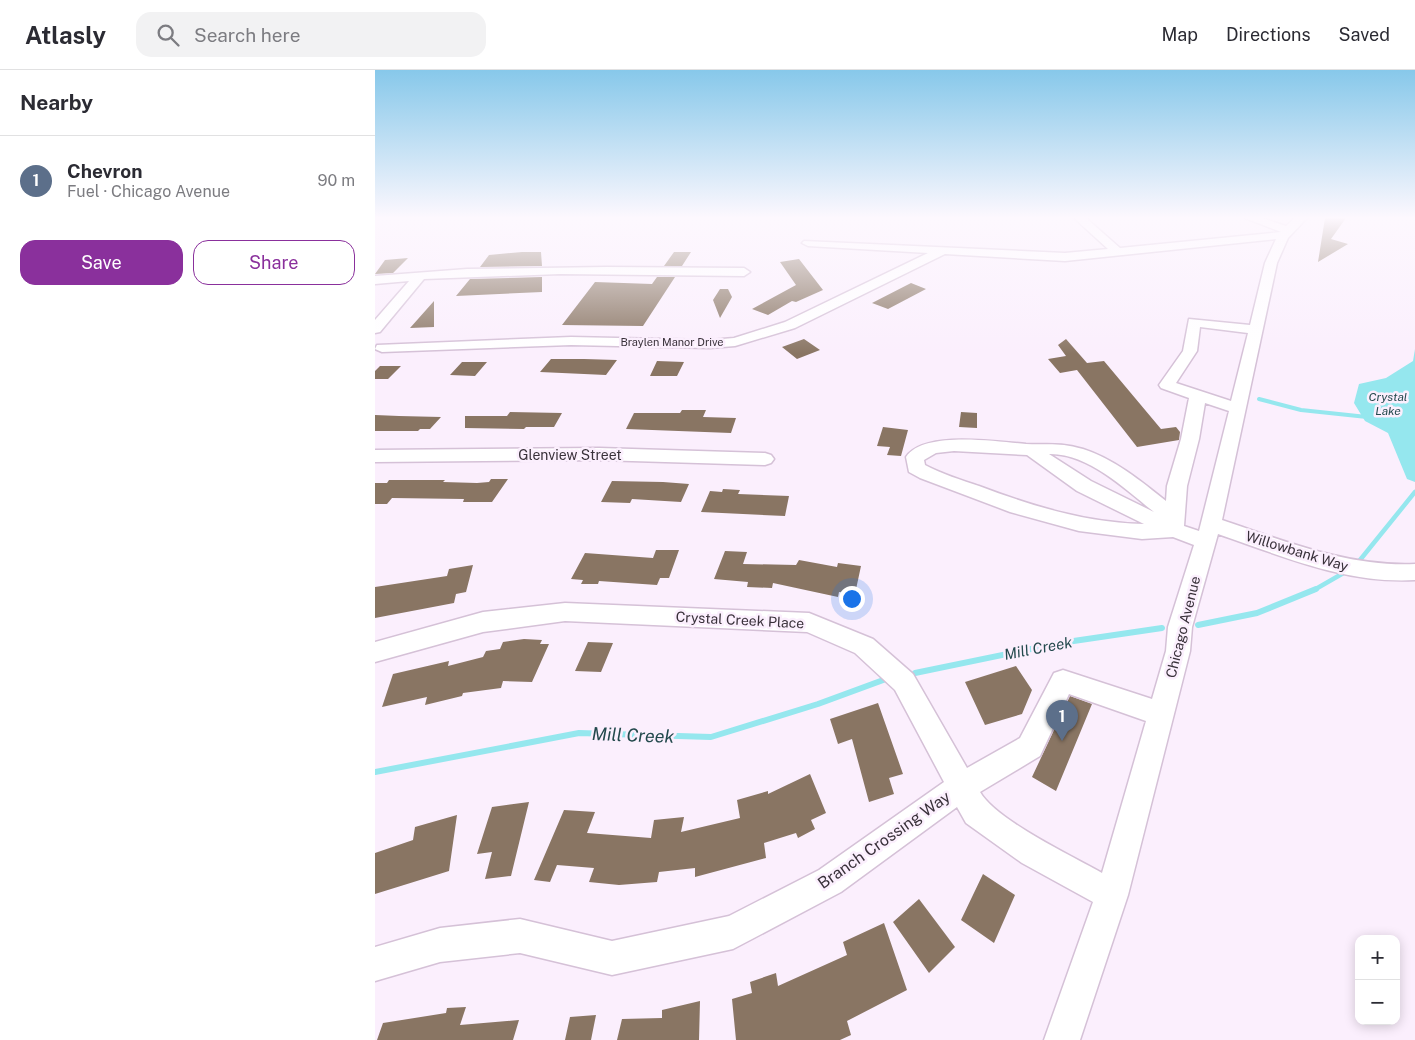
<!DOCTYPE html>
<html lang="en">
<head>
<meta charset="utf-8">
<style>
  :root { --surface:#fff; --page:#f2f2f3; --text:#2b2b33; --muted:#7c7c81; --line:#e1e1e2; --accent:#8a309c }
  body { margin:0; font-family:"Public Sans",sans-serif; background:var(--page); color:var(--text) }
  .controls { position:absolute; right:15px; bottom:15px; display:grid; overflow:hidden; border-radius:10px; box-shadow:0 2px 12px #0003 }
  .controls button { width:45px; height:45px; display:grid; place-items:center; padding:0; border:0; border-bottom:1px solid var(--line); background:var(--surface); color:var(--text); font:25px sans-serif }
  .you { position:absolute; left:476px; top:528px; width:18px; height:18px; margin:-12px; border:4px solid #fff; border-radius:50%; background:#1a73e8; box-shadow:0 0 0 8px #1a73e833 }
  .badge { display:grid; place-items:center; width:32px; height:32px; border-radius:50%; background:var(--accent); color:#fff; font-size:16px; font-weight:700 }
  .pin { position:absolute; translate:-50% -41px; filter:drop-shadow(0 1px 2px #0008) }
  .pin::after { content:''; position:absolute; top:26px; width:18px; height:15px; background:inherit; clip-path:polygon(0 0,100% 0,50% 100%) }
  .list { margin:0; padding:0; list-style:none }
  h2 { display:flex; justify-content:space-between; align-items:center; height:65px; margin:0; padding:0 20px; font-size:21px }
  h2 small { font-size:16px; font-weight:400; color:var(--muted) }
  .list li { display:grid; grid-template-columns:32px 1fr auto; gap:15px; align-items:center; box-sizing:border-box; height:90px; padding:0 20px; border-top:1px solid var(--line) }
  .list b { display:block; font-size:19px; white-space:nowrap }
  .list p { margin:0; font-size:16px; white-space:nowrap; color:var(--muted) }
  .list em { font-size:16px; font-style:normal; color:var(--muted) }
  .actions { display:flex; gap:10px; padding:15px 20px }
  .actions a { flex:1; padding:11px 0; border:1px solid var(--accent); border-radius:15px; text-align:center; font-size:18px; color:var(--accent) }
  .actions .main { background:var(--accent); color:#fff }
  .icon { flex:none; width:28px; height:28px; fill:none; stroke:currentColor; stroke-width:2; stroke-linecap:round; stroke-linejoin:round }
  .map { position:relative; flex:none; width:1040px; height:970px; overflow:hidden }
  header { display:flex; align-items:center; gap:30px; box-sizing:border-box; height:70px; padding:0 25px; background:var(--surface); border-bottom:1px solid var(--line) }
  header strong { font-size:24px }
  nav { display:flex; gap:28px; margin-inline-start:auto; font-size:18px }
  .search { width:350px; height:45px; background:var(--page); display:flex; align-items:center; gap:12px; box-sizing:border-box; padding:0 18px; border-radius:15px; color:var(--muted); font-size:19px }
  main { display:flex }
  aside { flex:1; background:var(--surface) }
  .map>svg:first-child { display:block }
  .water { fill:#95e7ee }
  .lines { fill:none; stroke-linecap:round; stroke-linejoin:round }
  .stream-far2 { stroke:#95e7ee; stroke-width:4 }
  .stream-far1 { stroke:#95e7ee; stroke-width:4.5 }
  .stream { stroke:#95e7ee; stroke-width:6 }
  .building { fill:#897563 }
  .minor-casing { stroke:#d5c1d7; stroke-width:3 }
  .minor { fill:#fff; fill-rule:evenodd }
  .labels { text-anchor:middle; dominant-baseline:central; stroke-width:5; stroke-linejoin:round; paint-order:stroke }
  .far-street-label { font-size:11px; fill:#39313a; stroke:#fbeffd }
  .far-water-label { font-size:12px; font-style:italic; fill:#23494d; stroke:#fbeffd }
  .street-label { font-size:14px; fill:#39313a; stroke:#fbeffd }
  .water-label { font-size:15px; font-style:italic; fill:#23494d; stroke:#fbeffd }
  .near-street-label { font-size:16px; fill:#39313a; stroke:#fbeffd }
  .near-water-label { font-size:18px; font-style:italic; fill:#23494d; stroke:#fbeffd }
</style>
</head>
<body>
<header>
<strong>Atlasly</strong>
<div class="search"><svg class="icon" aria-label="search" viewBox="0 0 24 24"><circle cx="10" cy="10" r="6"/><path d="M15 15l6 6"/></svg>Search here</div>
<nav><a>Map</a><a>Directions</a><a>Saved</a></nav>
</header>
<main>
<aside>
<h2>Nearby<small></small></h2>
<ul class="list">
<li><span class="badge" style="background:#5c6f8a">1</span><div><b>Chevron</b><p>Fuel · Chicago Avenue</p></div><em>90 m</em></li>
</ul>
<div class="actions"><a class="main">Save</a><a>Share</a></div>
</aside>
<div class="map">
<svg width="1040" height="970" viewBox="0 0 1040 970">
  <rect width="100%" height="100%" fill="#fbeffd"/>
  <path class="water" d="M1040 279V412L1032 409 1013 363 990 351 979 333 984 314 1011 308 1038 291Z"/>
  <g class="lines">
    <path class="stream-far2" d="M884 329 926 340 992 347"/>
    <path class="stream-far1" d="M985 490 1040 422
      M939 520 972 501"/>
    <path class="stream" d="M823 555 882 543 941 519
      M540 603 685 573 787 558
      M0 702 204 663 336 667 443 634 511 609"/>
  </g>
  <path class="building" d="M950 148H971L956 169 973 174 943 192Z
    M147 182H166L167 196 105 197 114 185Z
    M299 182H316L307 196H289Z
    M33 188 18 203 0 204 10 190Z
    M424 189 448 220 421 232 417 231 393 245 377 239 421 215 405 192Z
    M167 207V222L81 226 95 209Z
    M282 207H300L268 256 187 255 220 212 277 214Z
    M536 213 551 219 513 239 497 233Z
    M345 219H353L357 227 345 248 338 230Z
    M59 231V257L35 258Z
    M429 269 445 280 422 289 407 277Z
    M691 269 712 293 729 291 786 359 801 357 805 362 804 370 762 377 702 300 685 303 673 289 691 286 683 275Z
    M176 289H209L242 290 231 305 165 302Z
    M282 291 309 292 302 306H275Z
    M87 292H112L100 306 75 305Z
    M5 296H26L13 309H0V301Z
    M307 340H331L328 347 361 348 356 363 251 359 259 343H305Z
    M135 342 187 343 179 357H151L149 359 90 358V346H132Z
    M586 342 602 343V358L584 357Z
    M0 345 24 346 66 347 55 359H45L43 361H0Z
    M508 357 533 360 526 386 512 385 515 377 502 376Z
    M116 409H133L117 432H88L89 429 17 428 12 434H0V413H12L14 410H70L68 412 102 413 114 412Z
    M237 411 288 412 314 414 306 432 257 429 255 433 226 432Z
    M348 419 365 420 363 424 414 426 410 446 326 442 335 421 347 422Z
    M281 480H304L294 508H285L282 515 224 511 223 514H206L208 510 196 509 210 483 278 488Z
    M350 481 372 482 368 494 421 495 424 490 462 497 463 493 486 496 480 524 464 522 463 527 398 513 397 518 372 517 373 512 339 509Z
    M98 495 91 522 81 524 79 533 0 548V517L72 506 74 499Z
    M149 569 167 570 165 574H174L157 612 128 611 126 618 88 623 87 626 50 635 52 627 7 637 18 604 74 591 73 596 108 587 111 581 125 579 128 572Z
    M213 572 238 573 226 602 200 601Z
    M641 596 657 620 647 644 610 655 590 612Z
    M695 626 717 634 681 721 657 707Z
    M503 633 528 704 514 708 519 724 494 732 477 669 463 674 455 649Z
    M435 704 451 743 436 750 440 759 423 768 421 763 389 773 391 788 320 807V798L284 802 282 812 244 815 214 812 219 798 182 795 175 812 159 810 189 740 220 742 212 763 276 768 279 750 309 747 306 762 365 748 362 730 393 721V724Z
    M154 732 136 806 110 809 117 782 102 784 117 737Z
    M82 745 74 801 0 824V783L38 770 40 757Z
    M608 804 640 825 619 873 586 850Z
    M544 829 580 877 554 903 518 852Z
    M509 853 532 920 472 951 476 965 465 970H361L357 929 377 923 375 912 401 903 403 916 472 885 468 872Z
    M325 931 324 970H242L247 949 287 948V940Z
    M91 937 85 955 144 950 138 970H2L8 953 71 943 72 938Z
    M221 945 216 970H190L195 947Z"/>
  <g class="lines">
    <g class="minor-casing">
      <path id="minor" d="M699 148H711L745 178 906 162 870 148H887L911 156 920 148H932L913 168 902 193 847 450C910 471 973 497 1040 494V510C971 514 907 486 843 464L817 557 815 581 753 825 705 970H669L718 832 647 793 591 753 582 737 466 822 358 879 237 905 145 883 65 892 0 911V877L65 858 145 849 237 871 354 846 444 800 569 712 520 620 480 583 432 562 190 551 108 562 0 592V572L108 542 190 533 434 543 498 569 538 604 592 698 645 668 679 603 688 600 777 629 791 581 793 557 819 475 798 467 767 469 704 461 635 442 545 408 534 402 531 387C549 360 623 372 651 374 674 375 684 372 708 379 739 389 766 411 791 431L792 416 806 369 814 328 786 318 784 315 808 281 814 249 875 255 890 193 901 169 690 191 570 184 420 258 360 276 335 278 196 275 7 282 0 279 2 275 196 267 335 270 359 268 410 252 553 183 433 176 427 173 429 171 690 183 733 179ZM825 257 873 263 856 331 801 313 822 281ZM830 333 854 341 824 461 809 456 812 416 824 369ZM579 381 652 385 702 421 769 454C712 453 657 436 604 416 586 410 567 404 550 395L549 390 561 383ZM674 384C713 383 750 419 779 442L716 411ZM694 624 771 651 727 803C697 786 621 750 605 722L665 686Z
        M231 197 369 198 375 202 369 206 185 204 49 209 5 262 0 263V250L34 211 0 214V206L92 199Z
        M224 378 390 383 396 385 399 389 396 393 390 395 224 390 0 392V380Z"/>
    </g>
    <use href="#minor" class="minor"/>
  </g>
  <linearGradient id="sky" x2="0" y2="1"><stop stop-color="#87c8ea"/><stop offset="0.52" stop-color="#fdf8fe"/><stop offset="1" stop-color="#fdf8fe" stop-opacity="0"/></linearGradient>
  <rect width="1040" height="284" fill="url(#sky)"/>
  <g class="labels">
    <g class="far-street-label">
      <text x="297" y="272">Braylen Manor Drive</text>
    </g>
    <g class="far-water-label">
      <text x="1013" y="327">Crystal<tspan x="1013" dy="14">Lake</tspan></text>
    </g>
    <g class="street-label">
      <text x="195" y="385">Glenview Street</text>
      <text transform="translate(922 481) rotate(17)">Willowbank Way</text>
      <text transform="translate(365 550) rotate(3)">Crystal Creek Place</text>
      <text transform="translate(808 557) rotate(-76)">Chicago Avenue</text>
    </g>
    <g class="water-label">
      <text transform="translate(663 578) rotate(-11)">Mill Creek</text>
    </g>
    <g class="near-street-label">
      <text transform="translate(509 770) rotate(-35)">Branch Crossing Way</text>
    </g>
    <g class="near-water-label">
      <text transform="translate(258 665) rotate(2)">Mill Creek</text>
    </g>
  </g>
</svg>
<div class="controls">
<button>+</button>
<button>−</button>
</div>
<div class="you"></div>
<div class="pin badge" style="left:687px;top:671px;background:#5c6f8a">1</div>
</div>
</main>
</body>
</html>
